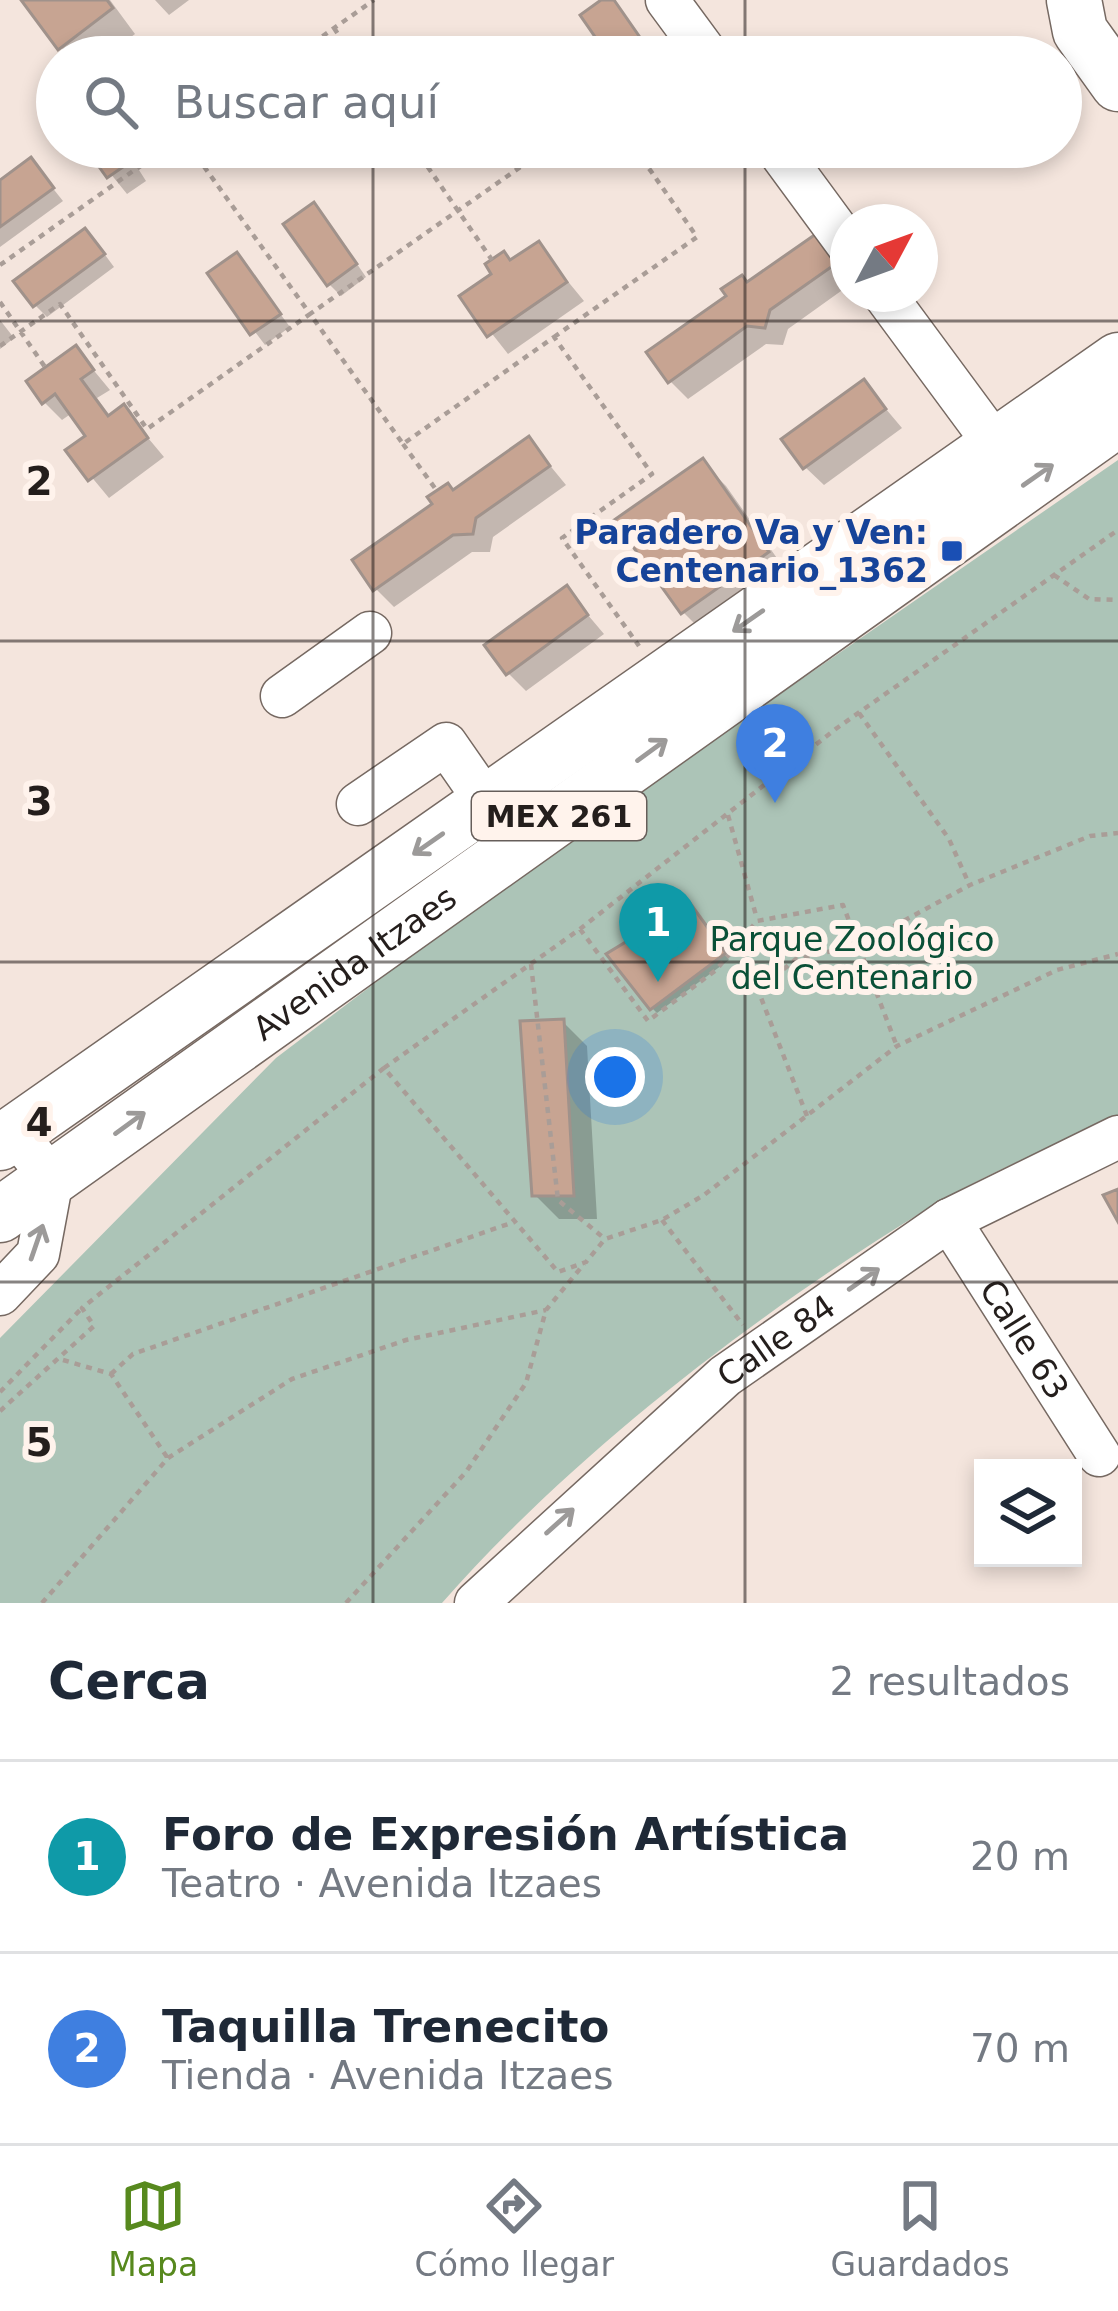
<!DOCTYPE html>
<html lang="es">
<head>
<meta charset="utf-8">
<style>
  :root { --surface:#fff; --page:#f2f2f3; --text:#1f2937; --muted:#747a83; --line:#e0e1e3; --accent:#57891e }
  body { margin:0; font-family:"DejaVu Sans",sans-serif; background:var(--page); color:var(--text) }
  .controls { position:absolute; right:36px; bottom:36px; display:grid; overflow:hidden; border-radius:0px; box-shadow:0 6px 18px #0003 }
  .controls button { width:108px; height:108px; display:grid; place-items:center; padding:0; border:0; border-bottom:3px solid var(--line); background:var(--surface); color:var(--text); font:60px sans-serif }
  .compass { position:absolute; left:830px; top:204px; width:108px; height:108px; border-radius:50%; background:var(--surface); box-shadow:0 6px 18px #0003; rotate:49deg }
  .you { position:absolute; left:615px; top:1077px; width:42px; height:42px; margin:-30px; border:9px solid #fff; border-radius:50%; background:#1a73e8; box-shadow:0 0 0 18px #1a73e833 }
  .badge { display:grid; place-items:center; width:78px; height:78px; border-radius:50%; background:var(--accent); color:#fff; font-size:39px; font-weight:700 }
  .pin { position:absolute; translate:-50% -99px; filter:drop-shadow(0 3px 6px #0008) }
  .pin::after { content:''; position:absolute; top:63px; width:42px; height:36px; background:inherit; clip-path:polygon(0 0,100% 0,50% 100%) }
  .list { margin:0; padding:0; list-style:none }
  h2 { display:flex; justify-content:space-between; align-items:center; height:156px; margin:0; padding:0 48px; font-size:51px }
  h2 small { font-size:39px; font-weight:400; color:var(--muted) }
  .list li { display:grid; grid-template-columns:78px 1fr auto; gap:36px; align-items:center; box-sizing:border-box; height:192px; padding:0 48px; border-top:3px solid var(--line) }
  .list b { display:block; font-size:45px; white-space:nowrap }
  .list p { margin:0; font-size:39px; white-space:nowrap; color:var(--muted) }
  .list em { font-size:39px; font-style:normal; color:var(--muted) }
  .icon { flex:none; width:66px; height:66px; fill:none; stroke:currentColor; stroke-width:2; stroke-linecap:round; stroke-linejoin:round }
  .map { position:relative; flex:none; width:1118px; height:1603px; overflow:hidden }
  .search { position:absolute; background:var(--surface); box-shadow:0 6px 18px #0003; left:36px; right:36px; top:36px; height:132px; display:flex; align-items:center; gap:30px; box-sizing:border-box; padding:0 42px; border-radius:66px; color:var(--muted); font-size:45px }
  .sheet { height:540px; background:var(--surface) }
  nav { display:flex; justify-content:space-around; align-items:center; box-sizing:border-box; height:168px; border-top:3px solid var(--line); background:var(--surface); font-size:33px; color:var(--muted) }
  nav a { display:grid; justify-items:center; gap:6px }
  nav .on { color:var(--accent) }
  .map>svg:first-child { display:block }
  .green { fill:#acc4b7 }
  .shadow { fill:#0003 }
  .building { fill:#c7a492; stroke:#a0928b; stroke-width:3 }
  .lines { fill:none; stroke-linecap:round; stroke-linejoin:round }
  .minor-casing { stroke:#766962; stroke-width:45 }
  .major-casing { stroke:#766962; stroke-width:57 }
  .path { stroke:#a99d97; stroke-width:4.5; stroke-dasharray:6 6; stroke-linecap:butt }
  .minor { stroke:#fff; stroke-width:42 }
  .major { stroke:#fff; stroke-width:54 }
  .oneway { stroke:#9c9a99 }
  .grid { fill:none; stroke:#241e1c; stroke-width:3; stroke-opacity:0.55 }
  .transit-dot { fill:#1a4fb4; stroke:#fff3ec; stroke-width:4.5 }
  .labels { text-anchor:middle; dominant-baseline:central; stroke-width:12; stroke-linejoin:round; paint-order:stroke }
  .shield { fill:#fff3ec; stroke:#665e5a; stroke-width:3 }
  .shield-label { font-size:30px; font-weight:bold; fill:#241e1c }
  .transit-label { font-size:33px; font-weight:bold; fill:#164399; stroke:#fff3ec; text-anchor:end }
  .park-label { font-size:33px; fill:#0a5037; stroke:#fff3ec }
  .street-label { font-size:33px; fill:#241e1c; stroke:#fff3ec }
  .grid-label { font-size:39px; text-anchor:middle; font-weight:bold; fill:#241e1c; stroke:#fff3ec; stroke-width:12; stroke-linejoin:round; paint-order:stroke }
</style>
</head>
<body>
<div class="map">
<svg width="1118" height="1603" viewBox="0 0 1118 1603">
  <rect width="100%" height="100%" fill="#f4e5dd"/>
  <path class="green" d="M1118 460V1115C1053 1147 983 1174 922 1212 753 1316 573 1454 442 1603H0V1338L276 1058 504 885Z"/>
  <path class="shadow" d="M24 0H110L135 34 104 57H69Z
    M155 0H189L169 15Z
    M89 147H172L139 170 146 181 127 194Z
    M31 161 63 201 0 247V184Z
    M325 218 366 277 341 296 329 284Z
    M97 244 114 267 47 317 35 305Z
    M538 245 584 301 508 354 463 297Z
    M841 251 848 260V286L788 329 783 345 766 344 688 399 670 381 748 285Z
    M237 256 290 327 265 345 211 274Z
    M0 320 14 338 0 349Z
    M76 349 110 390 97 398 111 417 123 408 164 457 109 498 70 451 89 437 72 413 62 420 44 402Z
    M864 383 902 428 824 485 805 467Z
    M529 440 566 485 493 537 490 552H472L394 607 376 589 454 493Z
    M702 462 726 486 791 578 707 636 683 612Z
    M566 589 604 634 526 691 508 673Z
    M695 912 729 960 657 1013 652 1008Z
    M563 1022 587 1046 597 1219H559L535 1195Z"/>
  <path class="building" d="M21 0H107L113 8 58 50Z
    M601 0H614L653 56 609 57 580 15Z
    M225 43 235 57H204Z
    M534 44 543 57H515Z
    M85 147H128L123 151 130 162 107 178Z
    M31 157 54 188 0 227V180Z
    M314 202 357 264 327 286 283 224Z
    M85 228 105 254 33 307 13 281Z
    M823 229 844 258 770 310 765 328 747 326 668 383 646 352 726 296 721 289 742 275 747 282Z
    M539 241 567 282 487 337 459 296 491 274 485 264 504 251 510 260Z
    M237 252 281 314 250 335 207 273Z
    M76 345 94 370 81 379 108 416 124 404 148 438 88 481 65 450 85 436 55 394 42 404 26 381Z
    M864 379 886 409 803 469 781 439Z
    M529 436 550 466 476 518 473 534 453 535 373 591 352 560 432 504 427 497 448 483 453 490Z
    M703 458 769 552 681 614 614 520Z
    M567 585 588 615 506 675 484 645Z
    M690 903 726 953 650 1010 606 954Z
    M564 1019 574 1196H532L520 1021Z
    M1118 1189V1222L1103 1195Z"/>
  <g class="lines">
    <g class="minor-casing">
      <g id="minor">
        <path d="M667 0 709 57"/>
        <path d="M776 147 848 245"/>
        <path d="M884 294 997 447"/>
        <path d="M282 696 370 633"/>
        <path d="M358 804 446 744 487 803"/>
        <path id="s1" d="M949 1220 1099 1455"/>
        <path d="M0 1294 38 1254 52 1179 15 1133"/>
        <path id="s2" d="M476 1603 725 1376 949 1220 1118 1137"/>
      </g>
    </g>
    <g class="major-casing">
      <g id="major">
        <path d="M1074 0 1080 31 1118 84"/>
        <path d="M0 1143 1118 360"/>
        <path id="s3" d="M0 1215 1118 419"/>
      </g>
    </g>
    <path class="path" d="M334 28 353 57
      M293 57 374 0
      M190 147 310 314 549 147
      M414 147 492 260
      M0 265 167 147
      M0 302 45 367
      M554 337 697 237 634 147
      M0 346 60 304 147 429 310 314 403 444 554 337 652 474 562 538 639 646
      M403 444 437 491
      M1054 575 1089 599 1118 600
      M859 713 949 839 969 884
      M728 815 757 919
      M580 929 648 1021 716 970 757 921 843 905 896 1044
      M531 964 558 1200 605 1239
      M384 1068 580 929 837 728 1118 530
      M807 1116 758 990 796 959 859 945 970 885 1090 836 1118 833
      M662 1220 743 1325
      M63 1360 111 1374 167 1457
      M111 1374 133 1354 514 1222
      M0 1392 82 1308
      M0 1411 94 1326 82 1308 384 1068 558 1272 586 1262 605 1239 662 1220 704 1195 897 1046 1057 970 1118 954
      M42 1603 168 1458 292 1379 406 1340 546 1310
      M346 1603 466 1472 526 1383 546 1310 584 1264"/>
    <use href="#minor" class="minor"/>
    <use href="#major" class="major"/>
  </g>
  <defs><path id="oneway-shaft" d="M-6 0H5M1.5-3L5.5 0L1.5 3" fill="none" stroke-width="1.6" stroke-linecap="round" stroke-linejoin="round" transform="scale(3)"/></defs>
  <g class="oneway">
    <use href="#oneway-shaft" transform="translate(1038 475) rotate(-35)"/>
    <use href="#oneway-shaft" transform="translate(748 621) rotate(145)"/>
    <use href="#oneway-shaft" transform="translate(652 750) rotate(-36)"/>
    <use href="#oneway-shaft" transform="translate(428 844) rotate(145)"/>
    <use href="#oneway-shaft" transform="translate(130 1123) rotate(-36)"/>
    <use href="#oneway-shaft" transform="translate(37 1242) rotate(-71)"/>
    <use href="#oneway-shaft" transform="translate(864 1279) rotate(-35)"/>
    <use href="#oneway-shaft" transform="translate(560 1521) rotate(-42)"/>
  </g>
  <path class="grid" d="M373 0V57M745 0V57M373 147V1603M745 147V1603M0 321H1118M0 641H1118M0 962H1118M0 1282H1118"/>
  <rect class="transit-dot" x="940" y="539" width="24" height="24" rx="6"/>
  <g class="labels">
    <rect class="shield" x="472" y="792" width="174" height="48" rx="9"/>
    <g class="shield-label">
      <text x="559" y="816">MEX 261</text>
    </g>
    <g class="transit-label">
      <text x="928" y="532">Paradero Va y Ven:<tspan x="928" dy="38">Centenario_1362</tspan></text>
    </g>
    <g class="park-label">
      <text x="852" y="939">Parque Zoológico<tspan x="852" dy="38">del Centenario</tspan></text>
    </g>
    <g class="street-label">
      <text stroke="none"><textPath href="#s3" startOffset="435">Avenida Itzaes</textPath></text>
      <text stroke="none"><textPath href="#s1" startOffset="141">Calle 63</textPath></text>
      <text stroke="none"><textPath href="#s2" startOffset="399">Calle 84</textPath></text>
    </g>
  </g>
  <g class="grid-label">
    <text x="39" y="495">2</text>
    <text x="39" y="815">3</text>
    <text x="39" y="1136">4</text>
    <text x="39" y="1456">5</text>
  </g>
</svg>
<div class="controls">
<button><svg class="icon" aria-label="layers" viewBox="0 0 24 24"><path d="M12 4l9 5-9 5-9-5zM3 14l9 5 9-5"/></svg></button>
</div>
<svg class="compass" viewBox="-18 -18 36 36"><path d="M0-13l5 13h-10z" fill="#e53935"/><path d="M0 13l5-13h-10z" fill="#747a83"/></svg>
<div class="you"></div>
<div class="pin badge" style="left:658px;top:982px;background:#0f9aa8">1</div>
<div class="pin badge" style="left:775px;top:803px;background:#3f7fe0">2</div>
<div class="search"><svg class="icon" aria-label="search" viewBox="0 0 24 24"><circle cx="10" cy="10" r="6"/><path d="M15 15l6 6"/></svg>Buscar aquí</div>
</div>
<section class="sheet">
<h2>Cerca<small>2 resultados</small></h2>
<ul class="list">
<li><span class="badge" style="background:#0f9aa8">1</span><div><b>Foro de Expresión Artística</b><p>Teatro · Avenida Itzaes</p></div><em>20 m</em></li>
<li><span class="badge" style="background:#3f7fe0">2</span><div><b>Taquilla Trenecito</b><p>Tienda · Avenida Itzaes</p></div><em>70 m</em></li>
</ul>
</section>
<nav>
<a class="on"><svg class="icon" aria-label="map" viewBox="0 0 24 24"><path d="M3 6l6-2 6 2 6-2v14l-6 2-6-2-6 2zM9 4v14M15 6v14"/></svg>Mapa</a>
<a><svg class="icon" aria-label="directions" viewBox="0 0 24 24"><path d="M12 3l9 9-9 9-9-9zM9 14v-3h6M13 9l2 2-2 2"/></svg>Cómo llegar</a>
<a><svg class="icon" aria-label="saved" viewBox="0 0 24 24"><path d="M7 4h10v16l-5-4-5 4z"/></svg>Guardados</a>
</nav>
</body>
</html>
